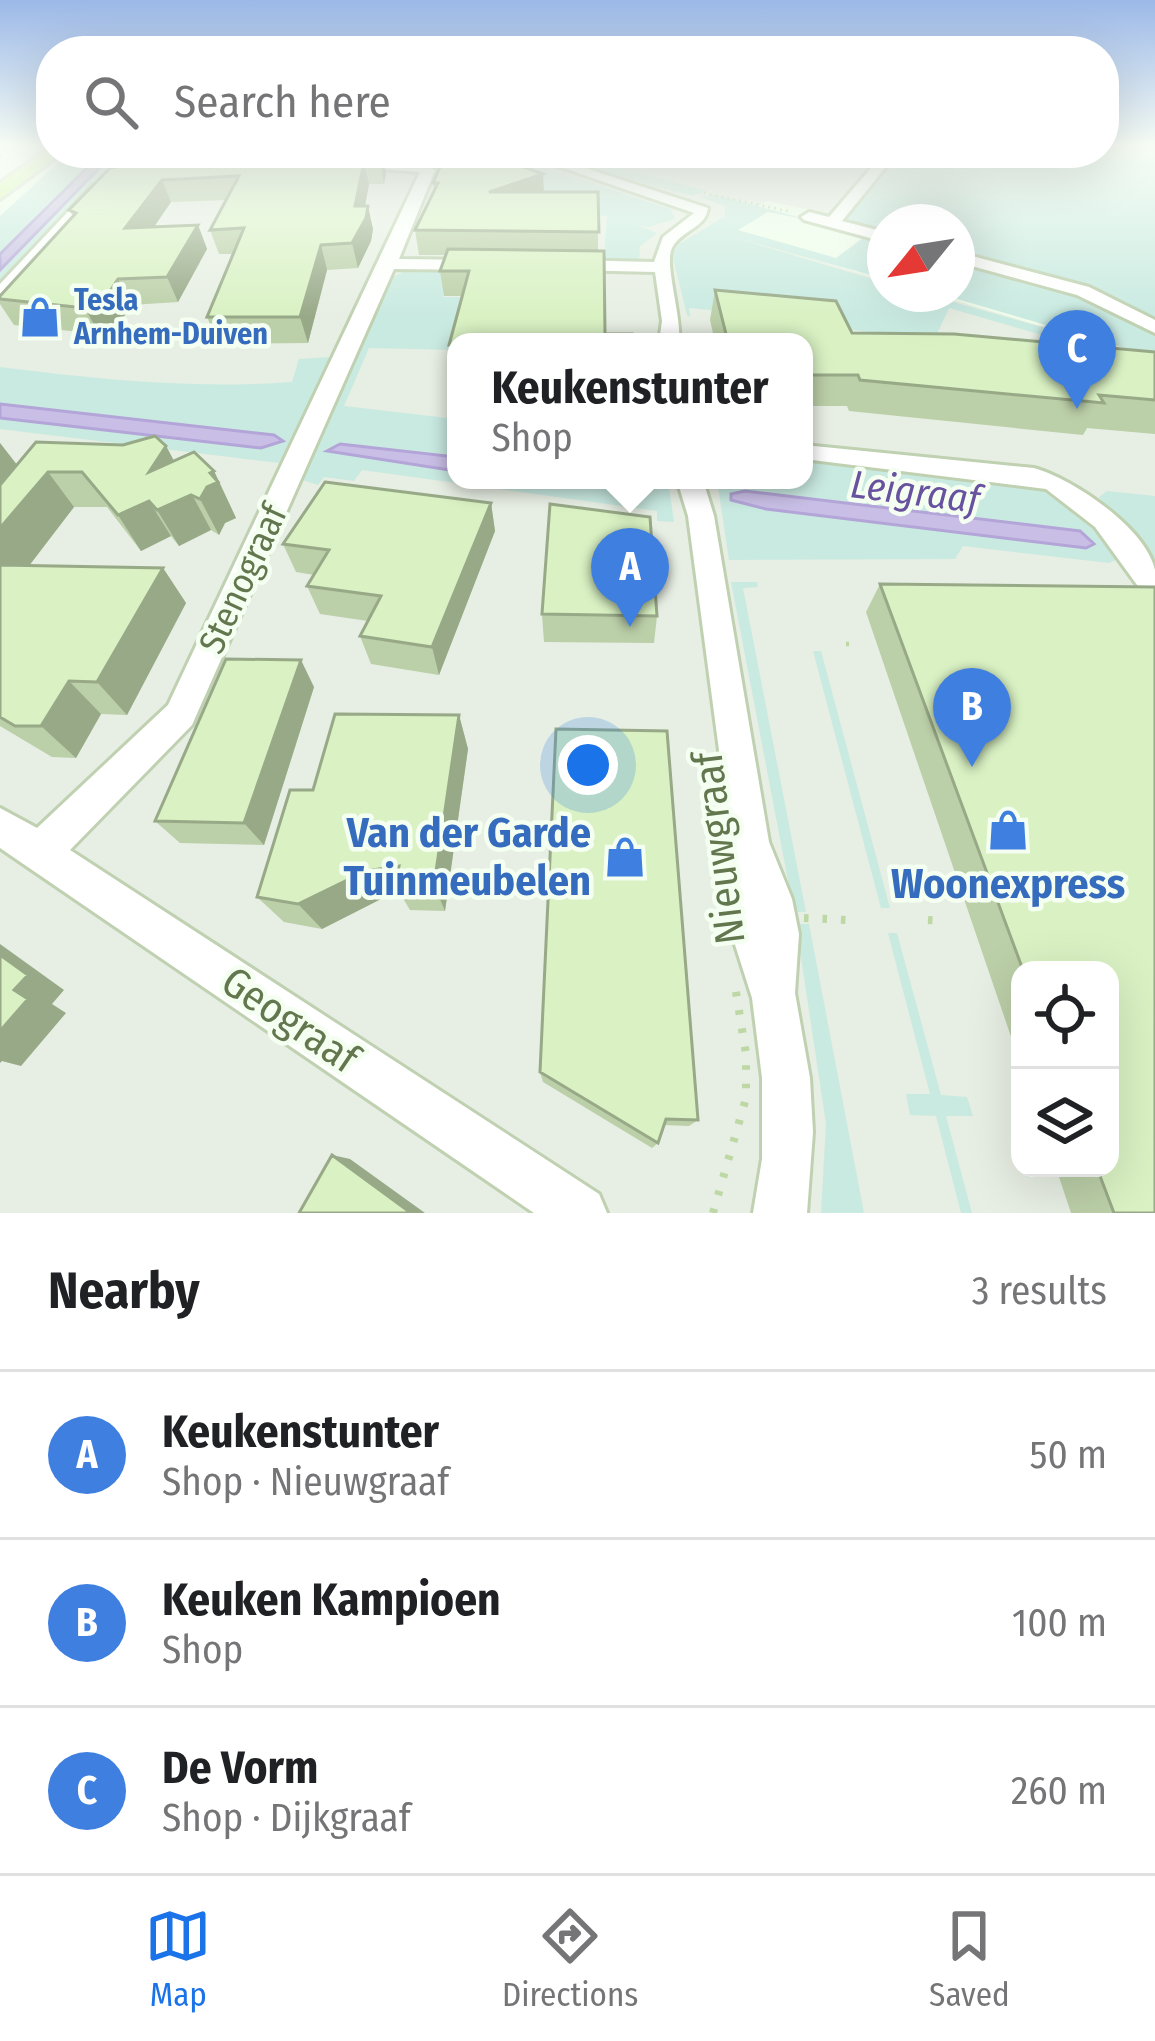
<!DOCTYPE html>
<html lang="en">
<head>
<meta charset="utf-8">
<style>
  :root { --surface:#fff; --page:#f2f2f2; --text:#202124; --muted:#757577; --line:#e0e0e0; --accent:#1a73e8 }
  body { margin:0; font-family:"Fira Sans Condensed",sans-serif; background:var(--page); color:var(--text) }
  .controls { position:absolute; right:36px; bottom:36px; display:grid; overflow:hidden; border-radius:24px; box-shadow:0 12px 48px #0002 }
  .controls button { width:108px; height:108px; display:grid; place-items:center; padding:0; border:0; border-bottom:3px solid var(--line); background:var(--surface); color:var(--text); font:60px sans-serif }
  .compass { position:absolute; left:867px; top:204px; width:108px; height:108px; border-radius:50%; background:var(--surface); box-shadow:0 12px 48px #0002; rotate:240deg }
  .you { position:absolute; left:588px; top:765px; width:42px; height:42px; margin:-30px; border:9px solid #fff; border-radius:50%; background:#1a73e8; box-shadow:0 0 0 18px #1a73e833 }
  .badge { display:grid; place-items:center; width:78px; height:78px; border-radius:50%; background:var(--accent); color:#fff; font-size:39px; font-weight:700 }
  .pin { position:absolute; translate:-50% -99px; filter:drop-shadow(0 3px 6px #0008) }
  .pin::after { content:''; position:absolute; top:63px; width:42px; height:36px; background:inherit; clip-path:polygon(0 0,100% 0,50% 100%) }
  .popup { position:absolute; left:447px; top:333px; width:366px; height:156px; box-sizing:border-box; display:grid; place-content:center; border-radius:24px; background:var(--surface); filter:drop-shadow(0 3px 9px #0005); font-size:39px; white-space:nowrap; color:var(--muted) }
  .popup b { font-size:45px; color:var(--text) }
  .popup::after { content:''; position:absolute; left:50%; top:100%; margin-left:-24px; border:24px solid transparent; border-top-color:var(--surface) }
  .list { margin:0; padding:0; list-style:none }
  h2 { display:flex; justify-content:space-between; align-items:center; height:156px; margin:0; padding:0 48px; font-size:51px }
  h2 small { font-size:39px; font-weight:400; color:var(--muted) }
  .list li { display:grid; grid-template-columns:78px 1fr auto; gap:36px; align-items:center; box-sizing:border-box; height:168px; padding:0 48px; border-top:3px solid var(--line) }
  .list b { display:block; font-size:45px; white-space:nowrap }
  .list p { margin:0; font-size:39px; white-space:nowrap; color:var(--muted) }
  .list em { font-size:39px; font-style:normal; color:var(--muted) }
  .icon { flex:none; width:66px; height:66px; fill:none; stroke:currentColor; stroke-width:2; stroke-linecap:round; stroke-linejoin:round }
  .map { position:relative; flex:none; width:1155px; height:1213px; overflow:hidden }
  .search { position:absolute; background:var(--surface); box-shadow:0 12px 48px #0002; left:36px; right:36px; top:36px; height:132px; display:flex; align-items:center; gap:30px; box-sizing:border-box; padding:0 42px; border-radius:48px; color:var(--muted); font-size:45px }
  .sheet { height:660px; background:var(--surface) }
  nav { display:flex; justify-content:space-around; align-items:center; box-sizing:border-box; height:168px; border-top:3px solid var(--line); background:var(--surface); font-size:33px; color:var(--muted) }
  nav a { display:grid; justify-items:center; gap:6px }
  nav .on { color:var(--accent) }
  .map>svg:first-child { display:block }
  .industrial { fill:#e7eee3; fill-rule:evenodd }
  .green { fill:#c9eae1 }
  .water { fill:#c9bfe6; stroke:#b3a5d8; stroke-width:3 }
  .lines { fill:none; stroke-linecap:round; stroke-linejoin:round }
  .stream { stroke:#b3a5d8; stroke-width:3 }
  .minor-casing { stroke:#c0d1b2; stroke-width:6 }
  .highway-casing { stroke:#d3d9cd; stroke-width:6 }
  .path-far2 { stroke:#bdd7a5; stroke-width:3; stroke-dasharray:1.5 4.5; stroke-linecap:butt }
  .path-far1 { stroke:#bdd7a5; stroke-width:4.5; stroke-dasharray:3 9; stroke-linecap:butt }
  .path { stroke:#bdd7a5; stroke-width:8; stroke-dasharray:4.5 14; stroke-linecap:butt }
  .minor { fill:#fff; fill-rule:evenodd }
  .highway { fill:#d5f4a4; fill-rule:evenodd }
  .wall { fill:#bbcfa8 }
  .shaded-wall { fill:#98a988 }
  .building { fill:#d9f1c3; stroke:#98a988; stroke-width:3 }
  .labels { text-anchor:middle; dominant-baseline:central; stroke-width:9; stroke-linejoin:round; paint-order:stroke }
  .far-shop-label { font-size:30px; font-weight:bold; fill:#366cbe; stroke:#f5fff1; text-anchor:start }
  .street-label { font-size:36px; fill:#63774e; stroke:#f5fff1 }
  .water-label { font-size:39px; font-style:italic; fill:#68519f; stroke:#f5fff1 }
  .near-shop-label { font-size:42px; font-weight:bold; fill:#366cbe; stroke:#f5fff1; text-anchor:end }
  .near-street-label { font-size:42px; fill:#63774e; stroke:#f5fff1 }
</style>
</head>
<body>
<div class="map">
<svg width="1155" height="1213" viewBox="0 0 1155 1213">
  <rect width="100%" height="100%" fill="#effceb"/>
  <path class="industrial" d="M108 153H882L830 214 767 201 714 229 885 281V294H933L1155 360V1213H0V262ZM456 342H804V480H456ZM1020 970H1110V1168H1020Z"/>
  <path class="green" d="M1104 147H1155V324L1125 306 957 255V222H885V236L842 220 899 153H1104Z
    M69 153H102L0 254V216Z
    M114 153H126L0 288V270Z
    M457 153H498L671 209 675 219 648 227 635 224 657 233 640 246 639 262 570 263 604 258 607 216 565 213 551 198 437 174 425 163H445Z
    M532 153H566L707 191 692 196Z
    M713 194 809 220 768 212 738 230 836 258 863 238 831 229 835 226 885 238V279L733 237 885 283V294H925L1109 346 1133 354 1132 361 949 308 934 340C851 332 771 315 689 308L690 317 687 315 672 254 679 244 725 216V206L700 197Z
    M957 258 1069 288 1155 330V357L940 294H957Z
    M452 268 443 297H469L456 350 369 348 344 406 456 419V480L653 485 642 480H668L674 522 657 521V511L362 470 354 481 324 477 318 485 299 479 387 280 409 269Z
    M332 357 279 463 0 429V418L100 429 281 441 263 434 0 406V367C103 380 194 389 292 382L299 359Z
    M804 456 1038 483 1079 503 1120 558 1109 563 963 546 955 559 729 560 717 480H804Z
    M1107 491 1155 496V567L1099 497Z
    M731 582H757L758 587 743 588 806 912H794Z
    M813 651H821L890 908H881Z
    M796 924H809L864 1213H821L826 1124Z
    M888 933H897L941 1095 967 1097 973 1116H946L972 1213H961L936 1116 910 1115 906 1094H930Z"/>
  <path class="water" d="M102 153H114L0 270V254Z
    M0 404 274 435 283 441 261 448 0 418Z
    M340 444 456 457V471L327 451Z
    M745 491 1080 531 1094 544 1086 548 766 509 731 500V494Z"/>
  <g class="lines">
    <path class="stream" d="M830 214 882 153"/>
    <g class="minor-casing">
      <path id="minor" d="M520 153H539L708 208C706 228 681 230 672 248 664 264 682 317 679 342H659L662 321 655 272 568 270 559 265 568 260 654 262 663 237 694 213Z
        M884 153H897L842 221 885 232V242L804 220 801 217 809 212 829 217Z
        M411 160 435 170 399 259 484 260 493 265 484 270 394 269 192 725 70 850 599 1194 607 1213H534L0 848V808L37 828 168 705 420 172 340 166Z
        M93 185 105 188 6 299 0 300V284Z
        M957 252 1089 287 1155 320V333L1077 295 957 262Z
        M804 445 1034 468C1073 479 1146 528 1155 570 1155 579 1155 590 1155 599L1145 596 1095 527 1046 489 804 459Z
        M677 480H703L714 516 769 842 792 899 799 934 795 993 810 1078 813 1132 807 1213H753L762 1159V1078L752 998 731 932V841L688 516Z"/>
    </g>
    <g class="highway-casing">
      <path id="highway" d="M51 147V153H60L58 156 0 199V183Z"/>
    </g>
    <path class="path-far2" d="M0 156 12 147
      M704 193 792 212"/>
    <path class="path-far1" d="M846 644H858"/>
    <path class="path" d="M804 918 847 920
      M928 920 944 921
      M713 1213 746 1098V1054L735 986"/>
    <use href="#minor" class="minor"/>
    <use href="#highway" class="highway"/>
  </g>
  <path class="wall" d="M142 153H212L208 159 330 153H417V157L383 158 386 173 384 184H369L365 206 373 229 371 241 358 268 327 270 308 343 218 344 207 317 233 254H219L210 230 227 200 171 202 154 227 198 225 207 249 178 302 131 305 116 329 99 334 14 325 0 304V296L73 216 69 210 146 161Z
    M543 174 544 192H598V251L456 342V372H453L449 345 462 296H444L440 271 446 255H419L415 230 434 191 433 183Z
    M715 290 852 333 1155 352V434L1087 428 1083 435 849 411 847 406H804V342H715L710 320Z
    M0 443 17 465 166 446 174 461 214 471 236 518 225 523 219 535 211 530 179 546 171 536 141 551 107 507H74L29 565 163 568 186 603 127 715 101 714 76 758 52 757 0 726Z
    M491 503 495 531 439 675 371 664 360 636 368 621 320 614 307 586 314 575 296 572 283 544Z
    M880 584 1155 587V1213H1071L1056 1168H1110V970H1020V1063L866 612Z
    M542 614 657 616 654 643 544 642Z
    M314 687 264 845 180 843 155 821Z
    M459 715 468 749 445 911 410 910 401 895 383 898 322 929 284 922 257 897 313 790Z
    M540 1072 698 1120 689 1126 664 1125 658 1143 652 1148 543 1082Z"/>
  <path class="shaded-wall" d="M382 153 386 173 384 184 380 162Z
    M364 162 369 184 361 228 368 206 373 229 371 241 358 268 352 243 355 206Z
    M543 174 544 197 489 192Z
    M162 180 171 202 136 253 125 228Z
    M198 225 207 249 178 302 167 277Z
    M321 245 327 270 308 343 300 317Z
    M118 279 131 305 116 329 99 334 85 308Z
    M0 443 21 470 0 496Z
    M166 446 211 530 179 546 157 510 149 472Z
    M214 471 236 518 225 523 219 535 200 499 207 487 210 473Z
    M48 472 74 507 3 600 0 597V528Z
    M149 501 171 536 141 551 118 515Z
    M491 503 495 531 439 675 432 647Z
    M163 568 186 603 127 715 97 682Z
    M301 660 314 687 264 845 244 823Z
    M69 681 101 714 76 758 41 726Z
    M459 715 468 749 445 911 434 885Z
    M366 871 383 898 322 929 298 904Z
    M0 944 64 990 52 1004 66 1013 21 1066 2 1061 0 1063V1031L14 990 0 955Z
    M332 1155 350 1159 425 1213H411Z"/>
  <path class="building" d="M352 153H382L380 162H364L355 206H368L366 218 352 243 321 245 300 317H207L244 228 210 230 239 176 162 180 125 228 198 225 167 277 118 279 102 303 85 308 0 299V296L76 213 69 210 110 168 134 162Z
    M455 153H485L543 174 489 192H598L599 232 415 230 438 183H433L445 156Z
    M448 249 604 251 605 334H632V342H456V345H449L469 271H440Z
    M715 290 836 301 852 333 954 334 1155 352V400L1099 395 1104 403 860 380 858 375H809L807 368H804V342H728Z
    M155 436 166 446 149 472 194 452 214 471 210 473 218 482 207 487 200 499 191 495 157 510 149 501 118 515 82 472H48L0 528V485L36 442 123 445Z
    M325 482 491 503 432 647 360 636 381 596 307 586 329 550 283 544Z
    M550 504 650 517 657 616 542 614Z
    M0 565 163 568 97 682 69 681 41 726H15L0 717Z
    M880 584 1155 587V1213H1114L1097 1168H1110V970H1023Z
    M226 659 301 660 244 823 155 821Z
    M335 714 459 715 434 885 395 884 399 866 366 871 298 904 257 897 290 790H313Z
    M556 729 667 731 698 1120 666 1119 658 1143 540 1072Z
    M0 955 28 975 14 990 28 999 0 1031Z
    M332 1155 411 1213H299Z"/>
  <linearGradient id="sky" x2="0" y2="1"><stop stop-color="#9bb8e7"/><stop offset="0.46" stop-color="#f8fef6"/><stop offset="1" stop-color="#f8fef6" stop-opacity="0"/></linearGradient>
  <rect width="1155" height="317" fill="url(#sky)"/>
  <defs>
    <g id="shop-bare" transform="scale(3.24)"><path d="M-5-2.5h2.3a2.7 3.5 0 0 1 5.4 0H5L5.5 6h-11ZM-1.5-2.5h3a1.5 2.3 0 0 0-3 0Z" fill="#3f7fe0" stroke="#f5fff1" stroke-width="2.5" paint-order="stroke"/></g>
  </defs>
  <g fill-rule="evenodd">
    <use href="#shop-bare" x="40" y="317"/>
    <use href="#shop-bare" x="1008" y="830"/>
    <use href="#shop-bare" x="625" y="857"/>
  </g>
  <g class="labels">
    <g class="far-shop-label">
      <text x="74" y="300">Tesla<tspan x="74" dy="34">Arnhem-Duiven</tspan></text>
    </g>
    <g class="street-label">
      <text transform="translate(243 579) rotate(-65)">Stenograaf</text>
    </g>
    <g class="water-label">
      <text transform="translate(915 492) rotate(7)">Leigraaf</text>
    </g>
    <g class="near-shop-label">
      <text x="591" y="833">Van der Garde<tspan x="591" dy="48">Tuinmeubelen</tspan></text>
      <text x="1008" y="884" text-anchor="middle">Woonexpress</text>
    </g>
    <g class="near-street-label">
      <text transform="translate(719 848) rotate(-97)">Nieuwgraaf</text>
      <text transform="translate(290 1020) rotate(34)">Geograaf</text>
    </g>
  </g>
</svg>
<div class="controls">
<button><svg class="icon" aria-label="locate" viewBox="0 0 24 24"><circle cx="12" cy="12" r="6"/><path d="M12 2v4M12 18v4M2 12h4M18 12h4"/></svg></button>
<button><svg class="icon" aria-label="layers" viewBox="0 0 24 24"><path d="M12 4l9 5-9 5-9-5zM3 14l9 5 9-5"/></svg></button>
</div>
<svg class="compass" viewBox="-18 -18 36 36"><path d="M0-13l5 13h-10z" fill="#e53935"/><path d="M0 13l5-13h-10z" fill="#757577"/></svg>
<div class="you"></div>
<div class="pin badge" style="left:630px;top:627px;background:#3f7fe0">A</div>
<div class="popup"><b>Keukenstunter</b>Shop</div>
<div class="pin badge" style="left:972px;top:767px;background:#3f7fe0">B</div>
<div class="pin badge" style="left:1077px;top:409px;background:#3f7fe0">C</div>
<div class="search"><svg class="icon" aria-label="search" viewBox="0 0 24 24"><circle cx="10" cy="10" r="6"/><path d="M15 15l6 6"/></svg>Search here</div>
</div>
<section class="sheet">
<h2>Nearby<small>3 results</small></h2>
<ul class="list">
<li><span class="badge" style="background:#3f7fe0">A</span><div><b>Keukenstunter</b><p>Shop · Nieuwgraaf</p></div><em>50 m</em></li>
<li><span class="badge" style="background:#3f7fe0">B</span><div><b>Keuken Kampioen</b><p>Shop</p></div><em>100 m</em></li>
<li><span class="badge" style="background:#3f7fe0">C</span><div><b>De Vorm</b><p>Shop · Dijkgraaf</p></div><em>260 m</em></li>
</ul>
</section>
<nav>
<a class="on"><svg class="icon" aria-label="map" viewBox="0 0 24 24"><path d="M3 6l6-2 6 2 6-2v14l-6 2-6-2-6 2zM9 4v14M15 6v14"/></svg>Map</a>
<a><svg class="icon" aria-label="directions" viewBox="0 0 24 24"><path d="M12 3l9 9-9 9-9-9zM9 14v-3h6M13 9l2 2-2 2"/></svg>Directions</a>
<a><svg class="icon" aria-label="saved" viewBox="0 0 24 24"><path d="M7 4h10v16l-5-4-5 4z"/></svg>Saved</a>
</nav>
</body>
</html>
